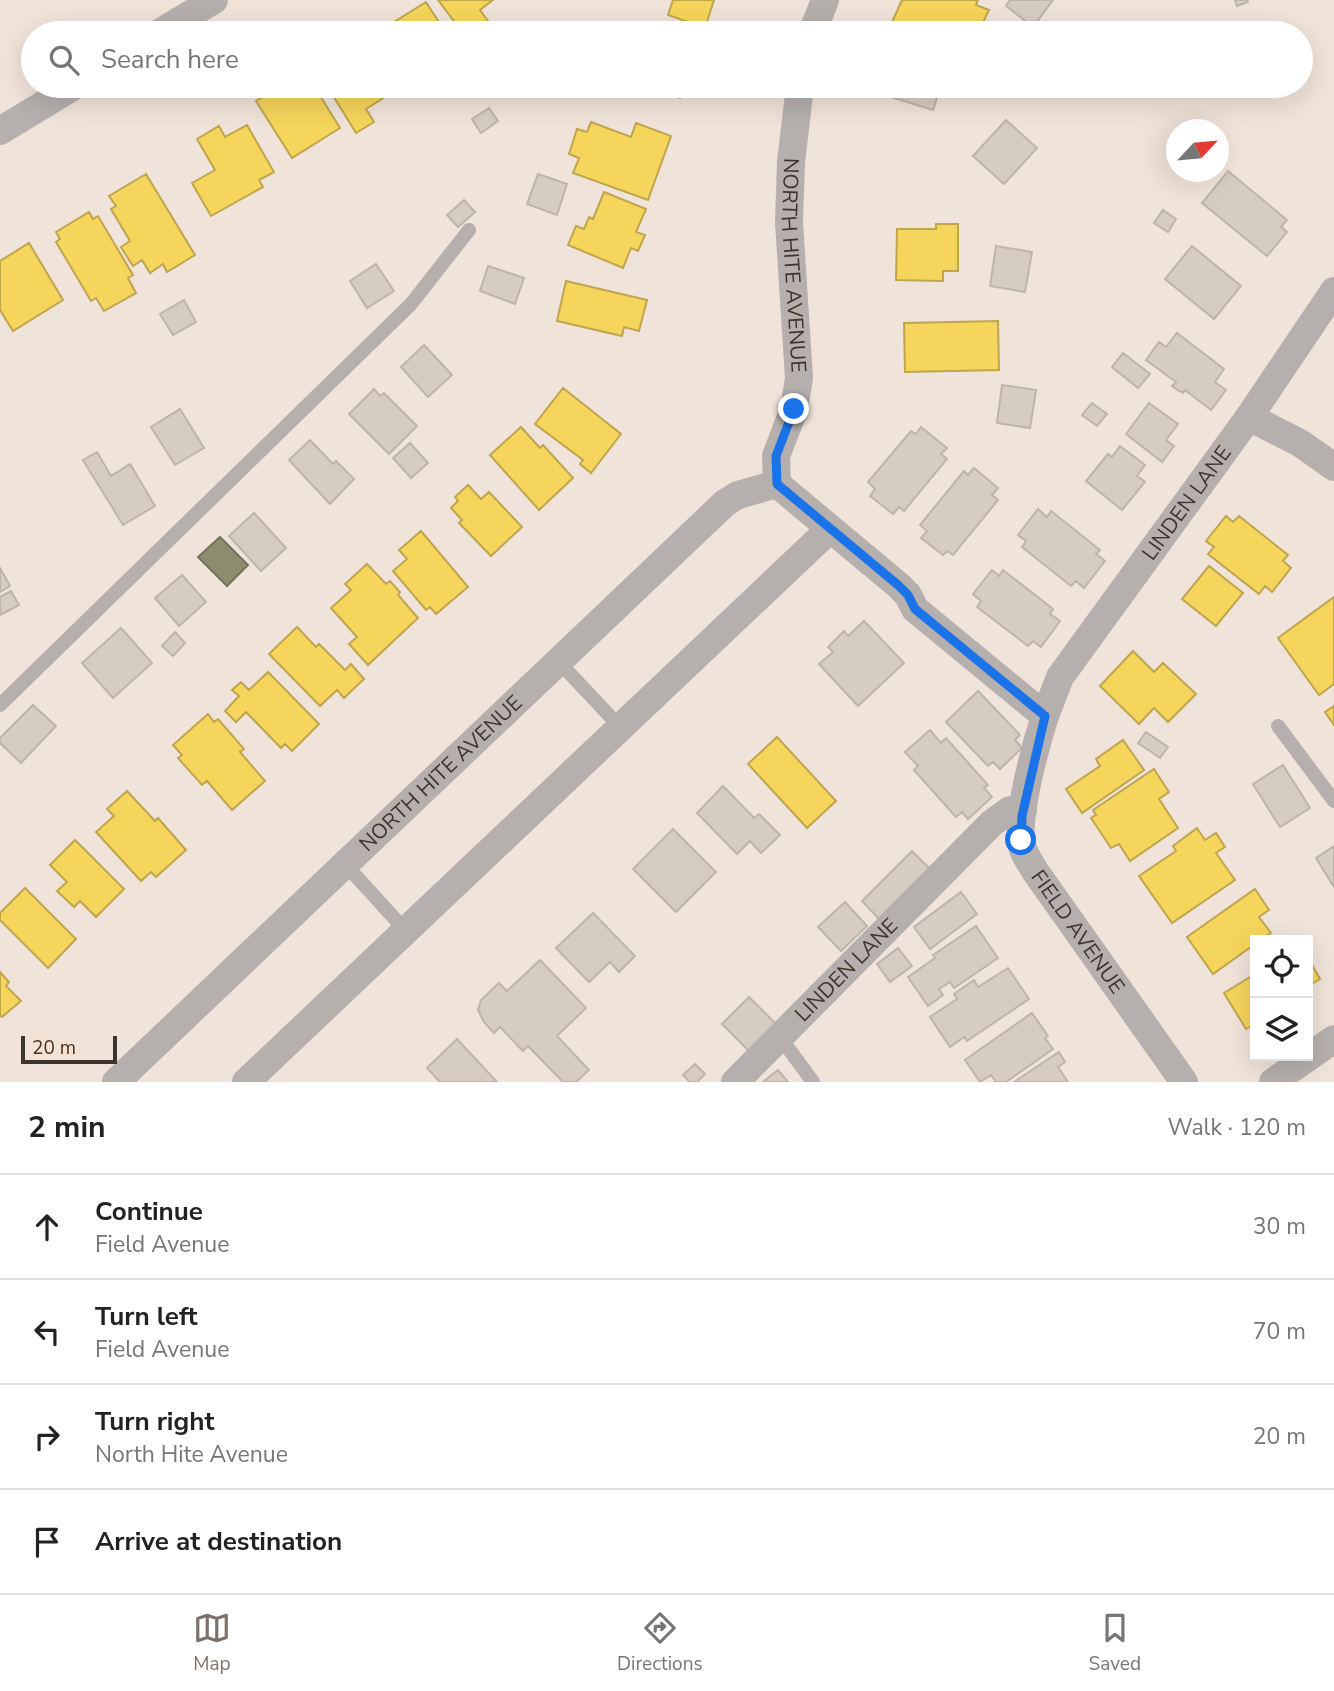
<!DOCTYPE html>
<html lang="en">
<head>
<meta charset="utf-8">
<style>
  :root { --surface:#fff; --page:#f2f2f2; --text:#222; --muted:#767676; --line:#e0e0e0; --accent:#7c7269 }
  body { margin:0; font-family:"Nunito Sans",sans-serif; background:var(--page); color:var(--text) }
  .controls { position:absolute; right:21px; bottom:21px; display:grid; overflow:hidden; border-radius:0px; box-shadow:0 7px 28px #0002 }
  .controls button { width:63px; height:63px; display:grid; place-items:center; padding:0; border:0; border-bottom:2px solid var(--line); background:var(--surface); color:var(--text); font:35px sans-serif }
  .compass { position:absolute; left:1166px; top:119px; width:63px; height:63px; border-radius:50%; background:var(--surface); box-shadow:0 7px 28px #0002; rotate:64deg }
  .scale { position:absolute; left:21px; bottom:18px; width:96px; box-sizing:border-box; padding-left:7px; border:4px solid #3e352d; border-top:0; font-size:19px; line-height:24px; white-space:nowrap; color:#3e352d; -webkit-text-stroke:5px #fae2cf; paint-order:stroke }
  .stop { position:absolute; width:21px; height:21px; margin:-16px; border:5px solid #1a73e8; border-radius:50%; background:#fff }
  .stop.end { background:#1a73e8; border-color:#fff; box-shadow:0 2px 7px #0008 }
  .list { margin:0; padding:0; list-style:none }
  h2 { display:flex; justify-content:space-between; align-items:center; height:91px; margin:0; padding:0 28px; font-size:30px }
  h2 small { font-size:23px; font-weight:400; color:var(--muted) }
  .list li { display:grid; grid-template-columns:46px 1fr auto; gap:21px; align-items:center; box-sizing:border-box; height:105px; padding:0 28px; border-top:2px solid var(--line) }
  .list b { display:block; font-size:26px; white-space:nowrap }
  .list p { margin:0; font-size:23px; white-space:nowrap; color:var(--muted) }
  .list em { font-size:23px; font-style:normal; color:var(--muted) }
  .icon { flex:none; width:38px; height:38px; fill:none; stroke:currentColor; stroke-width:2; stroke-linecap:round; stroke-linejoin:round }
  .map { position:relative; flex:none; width:1334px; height:1082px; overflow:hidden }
  .search { position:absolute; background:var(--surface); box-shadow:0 7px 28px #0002; left:21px; right:21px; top:21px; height:77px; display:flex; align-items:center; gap:18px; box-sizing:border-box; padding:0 24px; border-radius:38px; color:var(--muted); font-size:26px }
  .sheet { height:511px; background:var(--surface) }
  nav { display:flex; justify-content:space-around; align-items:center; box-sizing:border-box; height:98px; border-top:2px solid var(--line); background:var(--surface); font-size:19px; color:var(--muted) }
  nav a { display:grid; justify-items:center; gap:4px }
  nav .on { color:var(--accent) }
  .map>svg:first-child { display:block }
  .homes { fill:#f6d55c; stroke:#bfa54e; stroke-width:2 }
  .industry { fill:#8c8c6e; stroke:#75725a; stroke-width:2 }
  .building { fill:#d7ccc1; stroke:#bdb4ab; stroke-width:2 }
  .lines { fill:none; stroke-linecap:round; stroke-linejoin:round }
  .lane { stroke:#b5afae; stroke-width:14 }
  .street { stroke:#b5afae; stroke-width:28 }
  .route { stroke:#1a73e8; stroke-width:9 }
  .labels { text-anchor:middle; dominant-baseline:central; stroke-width:7; stroke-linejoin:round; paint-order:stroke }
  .street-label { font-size:21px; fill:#3e352d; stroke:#fae2cf }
</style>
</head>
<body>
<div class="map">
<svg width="1334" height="1082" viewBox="0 0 1334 1082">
  <rect width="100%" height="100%" fill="#f0e3d9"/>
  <path class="homes" d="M438 0H493L480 10 493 28 486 33H463Z
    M673 0H714L705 28 668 15Z
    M902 0H978L976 5 989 10 978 33H917L892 22Z
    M426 2 444 30 438 33H379L378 32Z
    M281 86H314L340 128 292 158 256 101Z
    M327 86H389L393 92 366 109 374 122 356 133Z
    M412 86H435L418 96Z
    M644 86H684L680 98Z
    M591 122 631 137 636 123 671 136 648 200 573 173 579 158 569 154 577 129 587 132Z
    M247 125 274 172 259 180 263 187 211 216 192 183 215 170 197 139 219 126 225 137Z
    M146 174 195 255 167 272 163 264 150 273 142 260 133 266 121 247 130 241 111 209 116 206 109 196Z
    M604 192 646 209 636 232 645 235 638 251 631 248 623 268 568 245 576 226 584 229 589 217 593 219Z
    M89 212 93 219 98 216 133 275 128 278 136 293 104 311 96 298 91 301 56 242 60 239 56 232Z
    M936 224H958V271H943V281L896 280 897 229H936Z
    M29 243 63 300 13 331 0 310V261Z
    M566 281 647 300 639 331 624 327 622 336 557 321Z
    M998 321 999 370 905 372 904 323Z
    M563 388 621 434 591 473 580 464 583 460 535 424Z
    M521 427 540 448 543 445 573 478 539 510 490 455Z
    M468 485 481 499 489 492 522 527 491 556 459 523 462 520 451 508 458 501 455 497Z
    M1226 516 1233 522 1239 516 1288 555 1283 561 1291 568 1272 592 1265 586 1259 594 1208 554 1214 547 1206 541Z
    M421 531 468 587 436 614 430 607 426 610 393 571 407 559 399 550Z
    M367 564 386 584 390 581 400 592 398 595 418 618 368 665 349 644 357 637 331 608 351 590 345 584Z
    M1209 566 1243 593 1216 626 1182 599Z
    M1334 597V684L1319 695 1278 638Z
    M297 627 316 647 319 644 345 670 351 664 364 679 344 698 337 690 320 706 269 654Z
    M1133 651 1154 672 1163 663 1196 694 1168 722 1154 708 1139 724 1100 686Z
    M268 672 319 724 292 751 285 744 281 748 246 712 236 722 225 711 239 696 232 690 241 682 249 690Z
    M1334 706V725L1325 712Z
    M208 714 214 722 218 719 244 749 240 752 265 781 232 810 207 781 202 785 178 758 182 755 173 745Z
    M777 737 836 801 807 828 748 764Z
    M1123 740 1144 770 1082 813 1066 789 1100 766 1096 759Z
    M1154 769 1169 792 1159 799 1178 828 1130 861 1119 844 1111 848 1091 818 1096 815 1093 810Z
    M127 791 155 821 158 818 186 850 156 877 151 872 141 881 96 832 114 816 107 809Z
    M1197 828 1205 840 1216 833 1225 847 1216 853 1235 880 1172 923 1139 876 1176 851 1173 846Z
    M75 840 124 889 96 917 80 901 74 907 57 891 67 882 50 865Z
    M25 888 76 939 48 968 0 920V913Z
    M1255 889 1269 910 1259 917 1271 933 1260 940H1255V944L1213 974 1187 937Z
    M1308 958 1320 979 1308 986Z
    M0 972 9 982 6 986 21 1001 2 1017 0 1015Z
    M1255 974V1024L1246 1029 1224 993Z"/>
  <path class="industry" d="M220 537 248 565 227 586 198 557Z"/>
  <path class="building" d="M1010 0H1053L1033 27 1006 6Z
    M1235 0H1247L1248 2 1237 6Z
    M880 86H941L933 110 878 93Z
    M1205 86H1241L1242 90 1205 92Z
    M489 108 498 121 481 133 472 119Z
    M1006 120 1037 148 1004 184 973 156Z
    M1194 121 1205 130H1188Z
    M1228 171 1287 220 1281 227 1287 232 1267 256 1202 203Z
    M538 174 567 184 557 215 527 204Z
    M464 200 475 212 458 227 447 215Z
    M1163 210 1176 219 1168 232 1154 223Z
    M996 246 1032 252 1025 292 990 286Z
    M1192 246 1241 286 1214 319 1165 279Z
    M376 264 394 291 367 308 350 281Z
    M488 266 524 278 515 304 480 291Z
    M184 300 196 322 173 335 160 314Z
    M1177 333 1224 369 1215 382 1226 390 1211 410 1185 390 1183 393 1179 391 1172 386 1176 382 1146 360 1159 342 1166 347Z
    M424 345 452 375 428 397 401 367Z
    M1123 353 1150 374 1138 388 1112 367Z
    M1002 385 1036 390 1030 428 997 423Z
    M374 389 380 396 384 393 417 426 389 454 349 414Z
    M1092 403 1107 414 1097 426 1082 415Z
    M1149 403 1178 424 1166 440 1174 446 1162 462 1126 434Z
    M180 409 204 448 175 465 151 427Z
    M921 427 947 448 941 454 947 459 904 511 899 507 893 514 870 496 875 489 868 482 911 431 916 434Z
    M310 440 333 464 336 461 354 479 330 504 289 460Z
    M410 443 428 463 411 478 393 458Z
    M1120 446 1145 465 1137 476 1145 482 1122 510 1086 481 1108 454 1112 457Z
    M97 452 111 476 130 464 155 506 123 525 83 460Z
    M974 468 998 488 992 495 998 500 953 555 947 551 943 555 921 538 927 531 920 525 964 471 968 475Z
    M1038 509 1047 517 1051 511 1100 550 1096 554 1105 561 1084 588 1076 581 1071 586 1022 547 1026 541 1018 535Z
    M254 513 286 548 261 571 229 536Z
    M0 568 10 586 0 592Z
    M992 570 999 576 1003 570 1053 609 1050 614 1060 621 1041 647 1033 641 1028 646 977 607 981 601 973 594Z
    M182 575 206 602 179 626 155 598Z
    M11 591 19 605 0 615V597Z
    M864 621 904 663 858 706 819 664 833 652 828 647 844 631 848 636Z
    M121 628 152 663 113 698 82 663Z
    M175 632 185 643 173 656 162 646Z
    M978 691 1020 735 1015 740 1022 748 1000 769 993 762 988 766 946 722Z
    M33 705 56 726 21 763 0 743V738Z
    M930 730 941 743 946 738 988 785 984 788 992 797 968 819 962 812 956 817 914 770 918 766 905 752Z
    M1146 732 1168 747 1160 758 1138 743Z
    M1283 765 1310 808 1280 827 1253 784Z
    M723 786 754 818 759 814 780 835 761 853 750 841 737 854 697 813Z
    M673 829 716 872 676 912 633 869Z
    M1334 846V887L1316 858Z
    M912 851 933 872 882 922 862 901Z
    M961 892 977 914 930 949 914 927Z
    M845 902 867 926 841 951 818 927Z
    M593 913 635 956 619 972 610 962 589 982 556 948Z
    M976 926 998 958 954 988 950 982 939 989 943 995 928 1006 908 977 935 958 933 955Z
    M898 948 912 966 890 982 877 964Z
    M540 960 586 1008 557 1036 589 1070 576 1082H563L528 1046 523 1051 500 1027 494 1033 484 1022 478 1010 481 1000 499 983 507 991Z
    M1008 968 1029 999 967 1041 964 1037 950 1047 930 1017 957 999 954 994 974 980 978 987Z
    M749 997 777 1025 750 1052 722 1024Z
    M1032 1013 1048 1036 1045 1038 1053 1049 1006 1082H996L991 1075 980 1082 965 1060Z
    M457 1039 497 1082H440L427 1068Z
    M1059 1052 1065 1062 1058 1067 1068 1082H1014Z
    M695 1064 705 1074 697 1082H690L683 1075Z
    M778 1070 788 1082H763Z"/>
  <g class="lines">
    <path class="lane" d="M559 662 620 727
      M0 705 411 304 469 230
      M1278 726 1334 801
      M345 864 405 930
      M780 1037 813 1082"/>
    <g class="street">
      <path d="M159 33 214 0"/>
      <path d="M812 33 825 0"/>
      <path id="s1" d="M800 86 791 162 789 222 799 378 794 409 776 456 777 484 898 585 908 595 915 609 1045 716C1035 747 1018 811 1021 841 1022 852 1030 862 1035 871L1184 1082"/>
      <path d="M0 131 74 86"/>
      <path d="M1249 417 1300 443 1334 467"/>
      <path id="s2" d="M1045 716 1060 677 1249 417 1334 291"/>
      <path id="s3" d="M116 1082 725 503 738 495 777 484"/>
      <path d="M246 1082 830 529"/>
      <path id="s4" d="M735 1082 992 823 1010 810H1023"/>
      <path d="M1273 1082 1334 1039"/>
    </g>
  </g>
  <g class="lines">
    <path class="route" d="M794 409 776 456 777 484 898 585 908 595 915 609 1045 716 1022 816 1021 840"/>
  </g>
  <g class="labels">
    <g class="street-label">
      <text stroke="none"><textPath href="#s1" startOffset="180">NORTH HITE AVENUE</textPath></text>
      <text stroke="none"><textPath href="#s2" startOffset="257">LINDEN LANE</textPath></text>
      <text stroke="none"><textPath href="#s3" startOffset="448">NORTH HITE AVENUE</textPath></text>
      <text stroke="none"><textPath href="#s1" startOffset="994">FIELD AVENUE</textPath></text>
      <text stroke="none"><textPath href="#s4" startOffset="158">LINDEN LANE</textPath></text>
    </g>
  </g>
</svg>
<div class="controls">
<button><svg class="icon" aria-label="locate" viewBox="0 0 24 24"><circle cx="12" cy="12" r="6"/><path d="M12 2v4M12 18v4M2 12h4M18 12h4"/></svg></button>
<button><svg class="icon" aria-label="layers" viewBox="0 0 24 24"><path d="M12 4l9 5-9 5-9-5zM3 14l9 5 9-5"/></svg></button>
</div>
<svg class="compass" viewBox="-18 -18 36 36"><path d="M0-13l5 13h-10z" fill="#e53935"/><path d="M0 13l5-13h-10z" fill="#767676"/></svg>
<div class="scale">20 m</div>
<div class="stop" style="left:1021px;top:840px"></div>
<div class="stop end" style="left:794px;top:409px"></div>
<div class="search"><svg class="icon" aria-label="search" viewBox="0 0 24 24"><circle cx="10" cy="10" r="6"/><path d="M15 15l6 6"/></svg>Search here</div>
</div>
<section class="sheet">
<h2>2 min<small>Walk · 120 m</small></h2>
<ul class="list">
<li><svg class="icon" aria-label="ahead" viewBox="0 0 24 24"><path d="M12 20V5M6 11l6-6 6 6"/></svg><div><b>Continue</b><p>Field Avenue</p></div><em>30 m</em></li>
<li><svg class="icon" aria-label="left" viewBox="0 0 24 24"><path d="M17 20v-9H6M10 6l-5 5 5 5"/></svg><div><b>Turn left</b><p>Field Avenue</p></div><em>70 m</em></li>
<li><svg class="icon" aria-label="right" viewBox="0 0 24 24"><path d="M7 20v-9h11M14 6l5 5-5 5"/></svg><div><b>Turn right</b><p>North Hite Avenue</p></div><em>20 m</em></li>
<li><svg class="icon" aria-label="arrive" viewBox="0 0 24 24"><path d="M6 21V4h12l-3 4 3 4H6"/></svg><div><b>Arrive at destination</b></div></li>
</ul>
</section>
<nav>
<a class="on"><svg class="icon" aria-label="map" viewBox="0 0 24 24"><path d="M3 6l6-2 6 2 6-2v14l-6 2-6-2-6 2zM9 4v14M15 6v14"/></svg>Map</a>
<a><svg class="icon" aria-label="directions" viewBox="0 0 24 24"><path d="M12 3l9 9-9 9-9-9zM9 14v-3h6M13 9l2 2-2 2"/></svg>Directions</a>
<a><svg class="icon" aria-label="saved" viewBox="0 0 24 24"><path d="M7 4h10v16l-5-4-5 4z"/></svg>Saved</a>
</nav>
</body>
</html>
